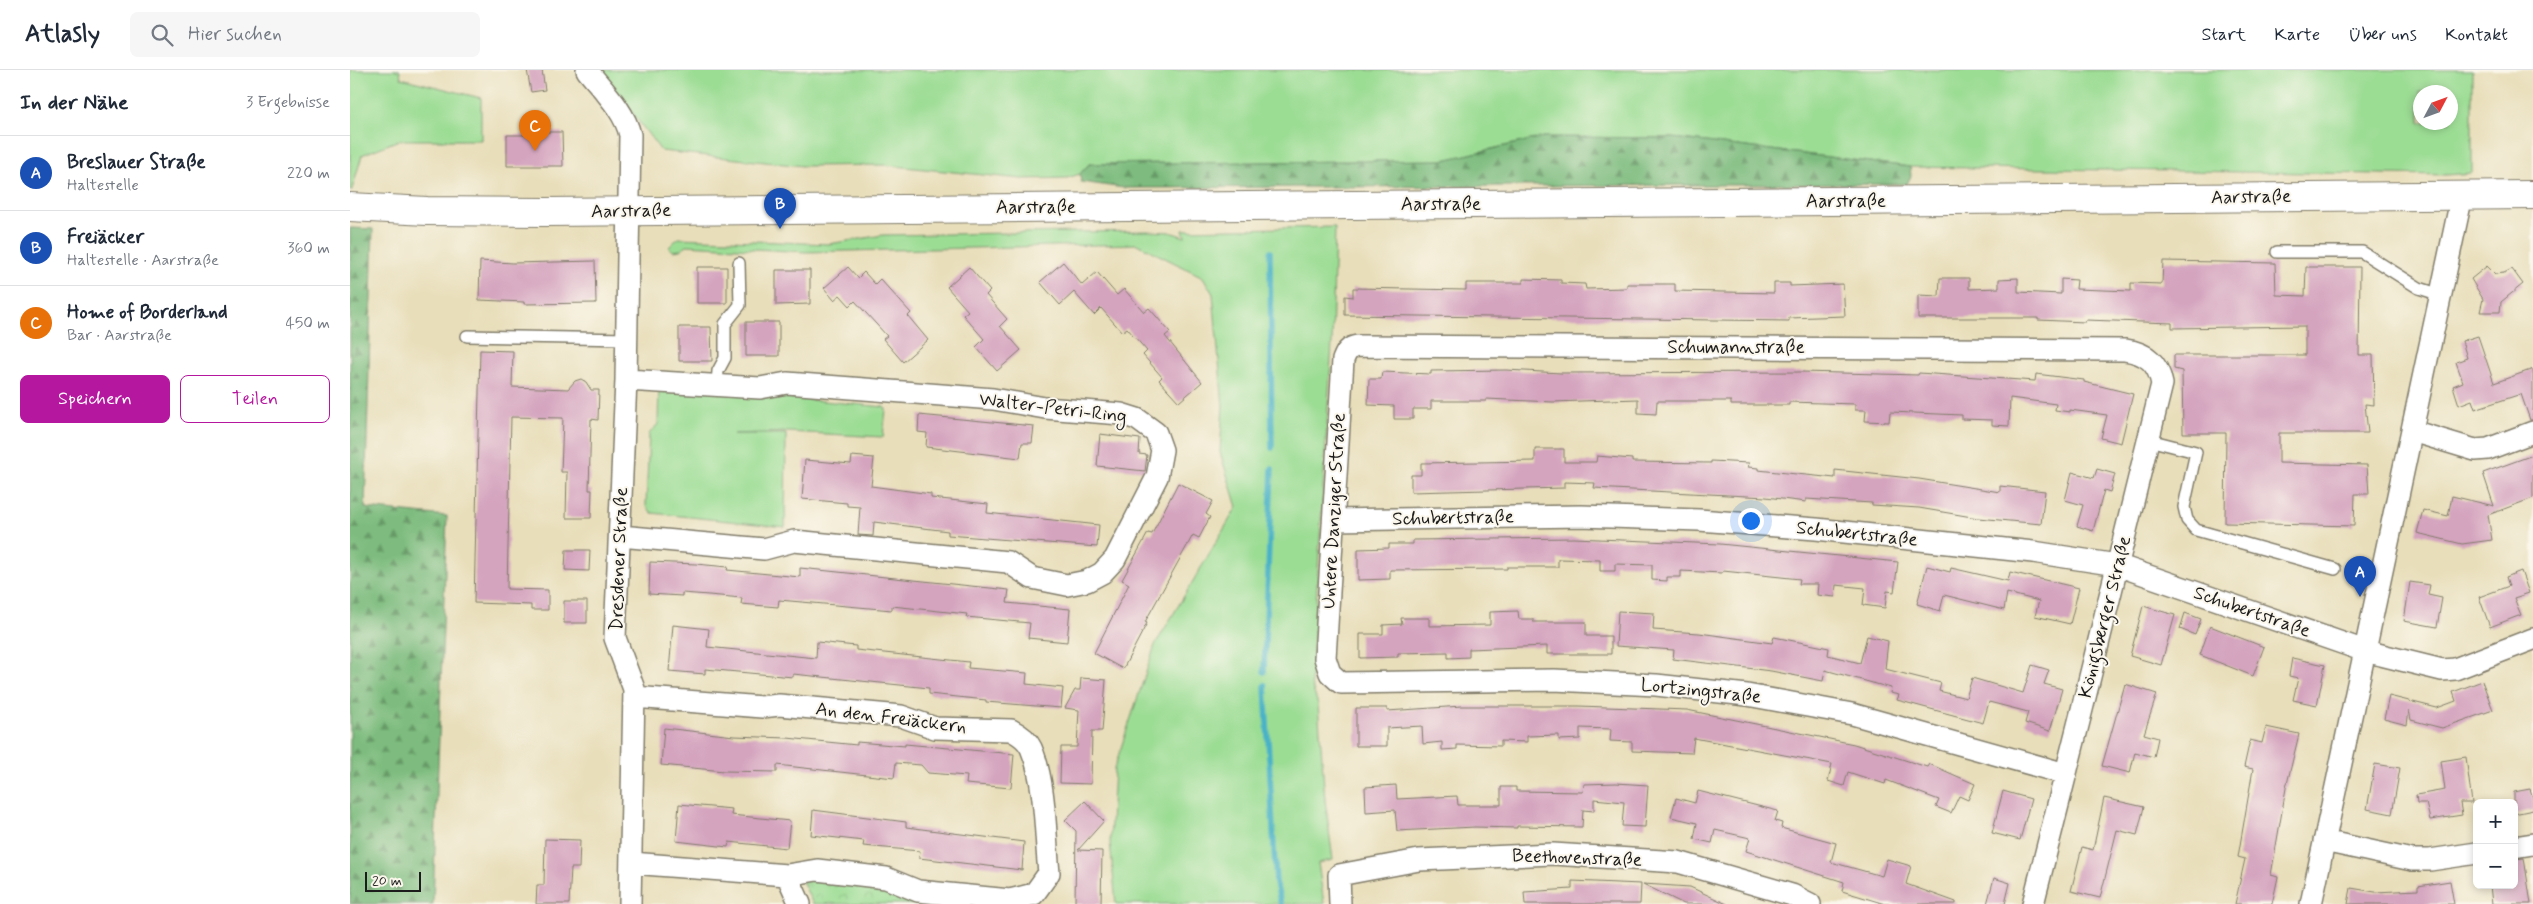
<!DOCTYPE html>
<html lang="de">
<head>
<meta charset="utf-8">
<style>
  :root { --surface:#fff; --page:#f6f6f7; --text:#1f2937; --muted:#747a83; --line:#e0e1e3; --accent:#b5179e }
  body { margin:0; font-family:Mynerve,sans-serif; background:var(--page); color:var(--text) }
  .controls { position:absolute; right:15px; bottom:15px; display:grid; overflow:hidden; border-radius:8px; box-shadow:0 2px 8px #0003 }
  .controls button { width:45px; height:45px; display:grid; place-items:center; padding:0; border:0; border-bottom:1px solid var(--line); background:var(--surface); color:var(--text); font:25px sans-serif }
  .compass { position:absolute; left:2063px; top:15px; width:45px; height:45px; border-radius:50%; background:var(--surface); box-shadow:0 2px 8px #0003; rotate:49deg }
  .scale { position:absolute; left:15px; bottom:12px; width:56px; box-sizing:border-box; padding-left:5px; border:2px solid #1c1c1c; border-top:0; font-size:14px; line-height:18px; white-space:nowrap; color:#1c1c1c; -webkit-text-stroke:4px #fbf7ec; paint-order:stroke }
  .you { position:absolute; left:1400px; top:450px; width:18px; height:18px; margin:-12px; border:4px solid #fff; border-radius:50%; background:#1a73e8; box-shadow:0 0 0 8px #1a73e833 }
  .badge { display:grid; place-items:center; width:32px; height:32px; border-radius:50%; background:var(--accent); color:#fff; font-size:16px; font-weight:700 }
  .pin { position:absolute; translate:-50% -41px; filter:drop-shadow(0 1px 2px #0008) }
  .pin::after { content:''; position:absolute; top:26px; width:18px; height:15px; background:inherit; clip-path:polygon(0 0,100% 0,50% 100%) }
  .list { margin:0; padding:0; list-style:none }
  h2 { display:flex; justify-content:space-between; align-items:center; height:65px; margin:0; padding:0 20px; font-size:21px }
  h2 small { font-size:16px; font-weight:400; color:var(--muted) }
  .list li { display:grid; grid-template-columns:32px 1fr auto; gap:15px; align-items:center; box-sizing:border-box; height:75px; padding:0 20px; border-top:1px solid var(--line) }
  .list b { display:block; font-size:19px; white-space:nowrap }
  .list p { margin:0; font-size:16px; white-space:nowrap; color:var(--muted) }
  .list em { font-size:16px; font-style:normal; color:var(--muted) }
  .actions { display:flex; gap:10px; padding:15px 20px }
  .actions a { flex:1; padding:11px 0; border:1px solid var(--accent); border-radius:8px; text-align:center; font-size:18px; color:var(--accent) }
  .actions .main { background:var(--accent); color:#fff }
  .icon { flex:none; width:28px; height:28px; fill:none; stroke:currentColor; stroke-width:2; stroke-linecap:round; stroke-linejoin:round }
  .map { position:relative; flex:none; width:2183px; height:834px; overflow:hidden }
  header { display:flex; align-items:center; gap:30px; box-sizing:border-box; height:70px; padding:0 25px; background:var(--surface); border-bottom:1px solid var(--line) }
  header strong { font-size:24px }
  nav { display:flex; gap:28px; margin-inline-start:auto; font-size:18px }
  .search { width:350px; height:45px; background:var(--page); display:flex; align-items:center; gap:12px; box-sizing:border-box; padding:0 18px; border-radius:8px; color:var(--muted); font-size:19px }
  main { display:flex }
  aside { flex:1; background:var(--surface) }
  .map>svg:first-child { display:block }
  .grass { fill:#9cdd94; stroke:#5c7c58; fill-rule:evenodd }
  .forest { fill:url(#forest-firs); stroke:#4c6c4d }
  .park { fill:url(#park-crowns); stroke:#5c7c58 }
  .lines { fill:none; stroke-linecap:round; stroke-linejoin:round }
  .stream { stroke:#48b2c6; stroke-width:5.5 }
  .building { fill:#d4a3be }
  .lane-casing { stroke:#827d6b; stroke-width:14 }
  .street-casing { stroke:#827d6b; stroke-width:24 }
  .primary-casing { stroke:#827d6b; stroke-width:30 }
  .lane { stroke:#fff; stroke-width:11 }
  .street { stroke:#fff; stroke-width:21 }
  .primary { stroke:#fff; stroke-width:28 }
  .labels { text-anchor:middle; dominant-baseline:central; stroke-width:4; stroke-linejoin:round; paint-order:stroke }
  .street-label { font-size:19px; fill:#1c1c1c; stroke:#fbf7ec }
</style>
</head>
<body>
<header>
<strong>Atlasly</strong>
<div class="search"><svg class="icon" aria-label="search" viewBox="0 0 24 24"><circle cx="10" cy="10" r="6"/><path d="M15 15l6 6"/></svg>Hier suchen</div>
<nav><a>Start</a><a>Karte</a><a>Über uns</a><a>Kontakt</a></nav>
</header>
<main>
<aside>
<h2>In der Nähe<small>3 Ergebnisse</small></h2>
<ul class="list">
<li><span class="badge" style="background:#1a4fb4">A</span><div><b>Breslauer Straße</b><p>Haltestelle</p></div><em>220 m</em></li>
<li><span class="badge" style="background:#1a4fb4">B</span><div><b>Freiäcker</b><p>Haltestelle · Aarstraße</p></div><em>360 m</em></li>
<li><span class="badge" style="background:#e8710a">C</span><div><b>Home of Borderland</b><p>Bar · Aarstraße</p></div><em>450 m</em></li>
</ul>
<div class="actions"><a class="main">Speichern</a><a>Teilen</a></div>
</aside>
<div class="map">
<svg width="2183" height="834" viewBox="0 0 2183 834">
  <defs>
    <pattern id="forest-firs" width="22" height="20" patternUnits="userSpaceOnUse" patternTransform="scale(1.25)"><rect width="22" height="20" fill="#7dbc7e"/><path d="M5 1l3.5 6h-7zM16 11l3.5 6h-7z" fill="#669866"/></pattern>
    <pattern id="park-crowns" width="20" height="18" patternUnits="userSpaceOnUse" patternTransform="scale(1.25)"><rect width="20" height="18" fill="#9cdd94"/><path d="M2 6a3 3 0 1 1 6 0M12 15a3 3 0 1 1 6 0" fill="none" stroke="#86bd7f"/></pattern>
  </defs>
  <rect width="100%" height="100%" fill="#fbf7ec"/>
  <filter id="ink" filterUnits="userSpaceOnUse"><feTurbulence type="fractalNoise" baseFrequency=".02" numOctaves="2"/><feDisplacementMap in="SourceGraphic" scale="10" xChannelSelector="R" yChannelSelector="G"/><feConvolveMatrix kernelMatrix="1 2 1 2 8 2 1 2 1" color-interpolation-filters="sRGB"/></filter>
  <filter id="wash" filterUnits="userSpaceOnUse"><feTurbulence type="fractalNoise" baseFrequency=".0096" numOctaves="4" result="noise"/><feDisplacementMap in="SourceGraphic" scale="20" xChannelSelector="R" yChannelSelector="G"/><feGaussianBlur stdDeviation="1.12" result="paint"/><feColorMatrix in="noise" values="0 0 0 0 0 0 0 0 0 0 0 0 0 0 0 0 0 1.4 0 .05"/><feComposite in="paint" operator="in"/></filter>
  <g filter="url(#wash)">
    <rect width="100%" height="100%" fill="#e8deba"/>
    <path class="grass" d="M0 0H50L51 8 131 28V70H49L12 85 2 120H0Z
      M250 0H2122V103L2096 105 1560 97 1323 68 1194 67 1094 90 739 94 730 104 717 108 672 109 535 95 453 96 311 81ZM2070 22H2100V52H2070Z
      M985 157 982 273 961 614 968 634 975 730 983 790 968 793 974 834H766L760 772 764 699 805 575 887 437 870 382 873 336 863 224 853 207 787 174 455 182 337 175 330 180 323 181 319 177 328 168 479 174 533 165 797 161 820 162 835 167 833 160Z
      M309 315 534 337 536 339 533 367 438 362 384 364H436L435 457 302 443 296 436 299 364 308 354Z"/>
    <path class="forest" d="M1194 67 1323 68 1560 97 1561 106 1557 114 774 118 731 112 730 104 739 94 1094 90Z
      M0 158 23 159 15 438 97 446 83 834H0Z"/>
    <path class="park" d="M459 807 515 816 560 827 633 834H463L452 811Z"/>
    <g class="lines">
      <path class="stream" d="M920 182 922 378
        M914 602 922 399
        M915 615 926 813 931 834"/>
    </g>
    <g id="blocks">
      <path class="building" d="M177 0H192L195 20 181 22Z
        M184 62H212L213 96H157V65H184Z
        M130 191 163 193 245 191 246 233 174 234V232L129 230Z
        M1813 191 1925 193 1926 225 1955 226 1956 197H2010L2009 285H2023L2024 335 2015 334 2018 363H1929V393L2017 395 2019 424H2005L2004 456 1875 453 1876 363H1833L1832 301 1824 299V285H1955V256L1822 258V253L1735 250V252L1688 250V248H1568V225L1589 226 1590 208H1619V219L1649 218V209L1668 208V222L1711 224V209L1727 210 1726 219 1781 221V213L1812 214Z
        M713 192 732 215 747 202 767 225 774 219 794 242 799 238 820 262 815 266 852 312 829 332 809 310 812 307 793 285 797 281 777 258 772 262 751 238 744 245 724 222 710 235 690 212Z
        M2137 196 2145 204 2154 203 2162 199 2173 214 2151 232 2150 242H2130L2133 229 2121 209Z
        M347 197H377V233H347Z
        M498 197 508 208 514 202 525 214 530 209 561 243 558 246 578 270 553 292 533 269 537 266 505 231 500 236 490 225 484 230 474 218Z
        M619 197 640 221 636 225 657 249 650 256 671 280 647 301 626 277 634 269 613 245 618 241 597 217Z
        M426 200H460V234L426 235Z
        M1173 209 1211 210V213L1235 214 1236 219 1277 218V214H1325V221L1424 223V213H1440V216L1493 214 1495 246 1439 248V251L995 245V226L1003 227V218L1116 220V213H1173Z
        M396 252H429V286H396Z
        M329 257H361L362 291H329Z
        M2128 266 2144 313 2183 299V350H2180L2171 324 2125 339 2122 330 2109 335 2103 316 2113 312 2106 292 2117 288 2112 271Z
        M130 280 163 281 162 317 218 319 225 311 231 309 236 312 241 320H249L248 350 241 349 239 420H242L241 448H216L217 402H211L213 348 161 347 157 519 198 520V540H181V535L124 533Z
        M1156 300 1211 303 1452 302 1568 305 1569 303 1685 311 1686 304 1734 310V312L1783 324 1771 373 1751 368 1757 345 1720 340V342L1705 340 1706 334 1660 328 1659 356 1642 355V350L1612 349V345L1540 342 1539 352 1515 351 1516 340H1505V334L1439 332V335H1381V331H1307L1306 344 1288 343V329L1203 332 1136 329V331H1081V339H1063V349H1044V336L1018 335 1019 309H1031L1032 302 1081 304V301Z
        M569 345 684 356 682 373H672L670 388 576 377 577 363 568 362Z
        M750 364 790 369 789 384 797 385 795 401 747 396Z
        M1185 379H1214V392H1246L1247 386 1282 389V392L1361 393V391L1399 393 1398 397 1408 398V400L1485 408V400L1569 409 1650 422V416L1695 421 1691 454 1628 448 1569 438 1522 435V433L1456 429V432L1416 427 1244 418 1245 413 1214 412V418L1061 422V405H1071V393L1185 391Z
        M2183 385V428L2138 445 2142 470 2112 474 2067 463 2073 440 2098 446 2102 426 2144 436 2133 403Z
        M502 386 524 388 521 416 581 424V428L638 434 637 443 749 455 747 477 598 465V461L524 452 523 466 508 465 510 437 497 436V433L452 429 455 390 501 394Z
        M1747 399 1765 404 1760 422 1754 420 1743 461 1727 456 1733 435 1715 430 1722 402 1744 408Z
        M828 413 863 431 856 444 860 447 849 468 843 465 795 552 797 553 773 599 744 583 779 514 772 510 798 463 802 464Z
        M1224 468 1370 474 1548 492 1544 522 1537 521 1535 538 1513 535 1515 518 1486 515 1485 527 1467 525 1468 514H1449L1450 509 1373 501 1372 503 1331 501V507H1317V511L1302 510V495L1265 494V501H1250V490L1208 489V497H1157V499L1040 500V509L1008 510V479L1039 478V474H1063V470Z
        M216 480H240L239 501 215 500Z
        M300 492 346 494 378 497 377 500 450 507V498L659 520 657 533 720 539 717 572 678 568 680 553 616 547 617 544 542 536V540L429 530 428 537 391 534 392 528 359 525 332 523V526L299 524Z
        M1577 496 1600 502 1601 498 1658 511 1660 502 1729 518 1720 554 1685 546 1689 531 1657 523 1654 540 1594 525 1590 541 1567 534Z
        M2171 501 2179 523 2164 528 2171 545 2140 557 2129 527 2159 516 2156 507Z
        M2060 512 2080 515 2078 525 2092 528 2087 557 2054 551Z
        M214 531H237V553H214Z
        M1793 536 1825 545 1811 595 1780 586Z
        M1168 541 1169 549H1183V552H1236V566H1261V584H1197V576L1119 579V587L1098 588V582L1048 583V587L1010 588V564H1033V555L1052 554 1051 548H1079V556L1140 555V542Z
        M1268 541 1304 543 1303 560 1349 563 1422 573 1424 567 1479 578 1478 585 1510 593 1517 566 1538 571 1535 599 1591 613 1589 621 1616 628 1622 608 1673 623 1682 595 1699 600 1694 614 1712 619 1700 661 1675 653 1678 642 1639 632 1633 653 1547 630 1549 625 1540 623 1541 618 1475 600 1473 611 1421 601 1323 589 1324 580 1266 576Z
        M1835 543 1851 549 1845 565 1830 559Z
        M323 555 359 559 357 577 466 588 467 572 506 576V580L619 592 618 598 677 603 676 614 713 618 711 638 636 632V630L579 624V618L443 604V607L355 599V604L319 601Z
        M1860 556 1914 577 1903 606 1850 585Z
        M1942 588 1975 595 1967 635 1943 630 1948 608 1939 606Z
        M731 608 756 610 752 661H742L741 714 710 713 711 677H727L729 640 715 638 725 620H730Z
        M2132 611 2143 640 2092 658 2061 650 2059 640 2057 655 2034 649 2039 626 2087 638 2106 631 2103 622Z
        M1775 614 1807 624 1794 664 1808 668 1804 687 1785 682 1780 703 1752 696Z
        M1112 636H1229L1337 640 1504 674 1577 697 1579 694 1625 714 1618 730 1609 726 1601 743 1586 737 1589 730 1536 710 1535 714 1498 702 1494 716 1478 711 1482 694 1344 668 1342 683 1282 681V672L1260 671 1261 659 1230 658V669L1209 670V665L1177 666V672L1151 671V676L1107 675V679L1092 680V672L1073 674 1072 656 1037 658V676H1006V638H1037V641Z
        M1916 657 1949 664 1936 718 1921 805 1928 807 1922 834H1885L1895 789 1888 787 1903 699 1894 697 1900 670 1912 673Z
        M314 658 384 666 437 668 507 675V672L555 676V674L664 684 661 718 616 714 617 706 578 703 571 695 546 693 544 708 427 695V702L374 701 311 695Z
        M2116 687 2122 733H2110L2112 745 2080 750 2076 733H2067L2066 725 2095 720 2091 691Z
        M2025 694 2050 698 2042 744 2017 739Z
        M1266 713 1298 715 1295 757 1272 756 1274 732 1244 729V741L1233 740 1232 757 1167 756V758L1125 757 1047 761 1045 740 1016 742 1015 717 1046 715 1047 729 1107 726 1108 735H1151V717H1166V721L1233 722 1234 714Z
        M2180 719 2183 728V740L2164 744V722Z
        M1348 721 1428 741 1425 751 1432 753 1431 758 1486 773 1481 792 1532 806 1537 789 1561 796 1556 814 1606 832V834H1535L1492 821 1494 812 1396 781 1400 768 1365 760 1362 773 1344 769 1347 753 1321 747 1326 728 1345 733Z
        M1653 721 1681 729 1670 770 1642 763Z
        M1754 728 1794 737 1787 765 1767 760 1750 828 1721 821 1732 777 1743 780Z
        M735 731 754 751 728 780 752 781 751 834H725L726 761 715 750Z
        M329 734 382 739 381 745 440 751 437 778 379 772 378 777 326 771Z
        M463 740 556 752V757L674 772 672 800 569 788 570 781 513 776 514 771 461 765Z
        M195 769 230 770 229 798H221L219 834H186L187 815H194Z
        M2174 788 2181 834H2142L2140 815H2164V789Z
        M1644 808 1660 813 1655 834H1637Z
        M1222 811 1291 814 1290 834H1175L1174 822 1222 819Z
        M2100 811 2104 834H1998L2001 818 2025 822 2068 820V816Z
        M1293 814 1340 817 1377 834H1334Z"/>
    </g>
  </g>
  <g filter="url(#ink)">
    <use href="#blocks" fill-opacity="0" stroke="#827d6b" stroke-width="1"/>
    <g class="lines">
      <g class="lane-casing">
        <path id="lane" d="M1927 182H2012L2069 218 2091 225
          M117 266 277 269
          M367 315 368 301 375 288V254L390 235 389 193
          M1799 370 1846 382 1834 437 1837 450 1846 460 1985 499"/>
      </g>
      <g class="street-casing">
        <path id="street" d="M237 0C252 19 275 41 280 65L276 310 265 568 284 619 280 834
          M2062 361 2125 380 2138 379 2183 362
          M984 450 1231 446 1349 450 1466 459 1683 482 1767 495 2015 581 2092 600 2105 599 2183 569
          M270 466 414 479 444 471 658 492 682 508 717 515 737 511 752 503 765 489 807 407 812 380 806 363 787 349 771 344 695 338 643 329 437 313 410 318 276 310
          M1974 771 2062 790H2080L2127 783
          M2164 777 2183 774
          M281 793 437 805 467 800 536 808 568 821 660 830 684 824 699 803C695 765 696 713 681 678 677 669 669 664 661 660L585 658 551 646 429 635 412 637 284 627
          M437 805 450 834
          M990 834 989 805 1069 790 1203 784 1328 792 1442 825 1460 834
          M1683 834C1727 661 1770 487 1812 314 1808 293 1797 283 1775 280L1008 276C999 277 996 282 993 290L975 588 980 603 991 613 1204 610 1306 615 1397 625 1502 644 1716 704
          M1961 834 2112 125"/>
      </g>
      <g class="primary-casing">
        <path id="primary" d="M0 137 77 141 196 142 2183 125"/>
      </g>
      <use href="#lane" class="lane"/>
      <use href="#street" class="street"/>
      <use href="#primary" class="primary"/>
    </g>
  </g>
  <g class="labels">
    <g class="street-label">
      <text transform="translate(1901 127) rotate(-1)">Aarstraße</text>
      <text x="1496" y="131">Aarstraße</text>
      <text x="1091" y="134">Aarstraße</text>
      <text x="686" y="137">Aarstraße</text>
      <text transform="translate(281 141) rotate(-1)">Aarstraße</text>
      <text x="1386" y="277">Schumannstraße</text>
      <text transform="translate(703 338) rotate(7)">Walter-Petri-Ring</text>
      <text transform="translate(984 441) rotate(-87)">Untere Danziger Straße</text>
      <text transform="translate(1103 448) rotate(-1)">Schubertstraße</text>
      <text transform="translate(1507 464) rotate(6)">Schubertstraße</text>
      <text transform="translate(269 489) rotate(-88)">Dresdener Straße</text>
      <text transform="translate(1902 542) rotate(19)">Schubertstraße</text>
      <text transform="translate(1755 547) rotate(-76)">Königsberger Straße</text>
      <text transform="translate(1351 621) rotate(6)">Lortzingstraße</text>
      <text transform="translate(541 648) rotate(7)">An den Freiäckern</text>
      <text transform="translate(1227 788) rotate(2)">Beethovenstraße</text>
    </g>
  </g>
</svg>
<div class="controls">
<button>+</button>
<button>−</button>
</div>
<svg class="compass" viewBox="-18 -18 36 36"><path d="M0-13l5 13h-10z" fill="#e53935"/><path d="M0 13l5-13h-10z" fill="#747a83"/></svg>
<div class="scale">20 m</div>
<div class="you"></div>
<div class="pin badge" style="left:2010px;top:527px;background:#1a4fb4">A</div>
<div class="pin badge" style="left:430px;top:159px;background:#1a4fb4">B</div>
<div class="pin badge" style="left:185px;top:81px;background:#e8710a">C</div>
</div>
</main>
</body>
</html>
